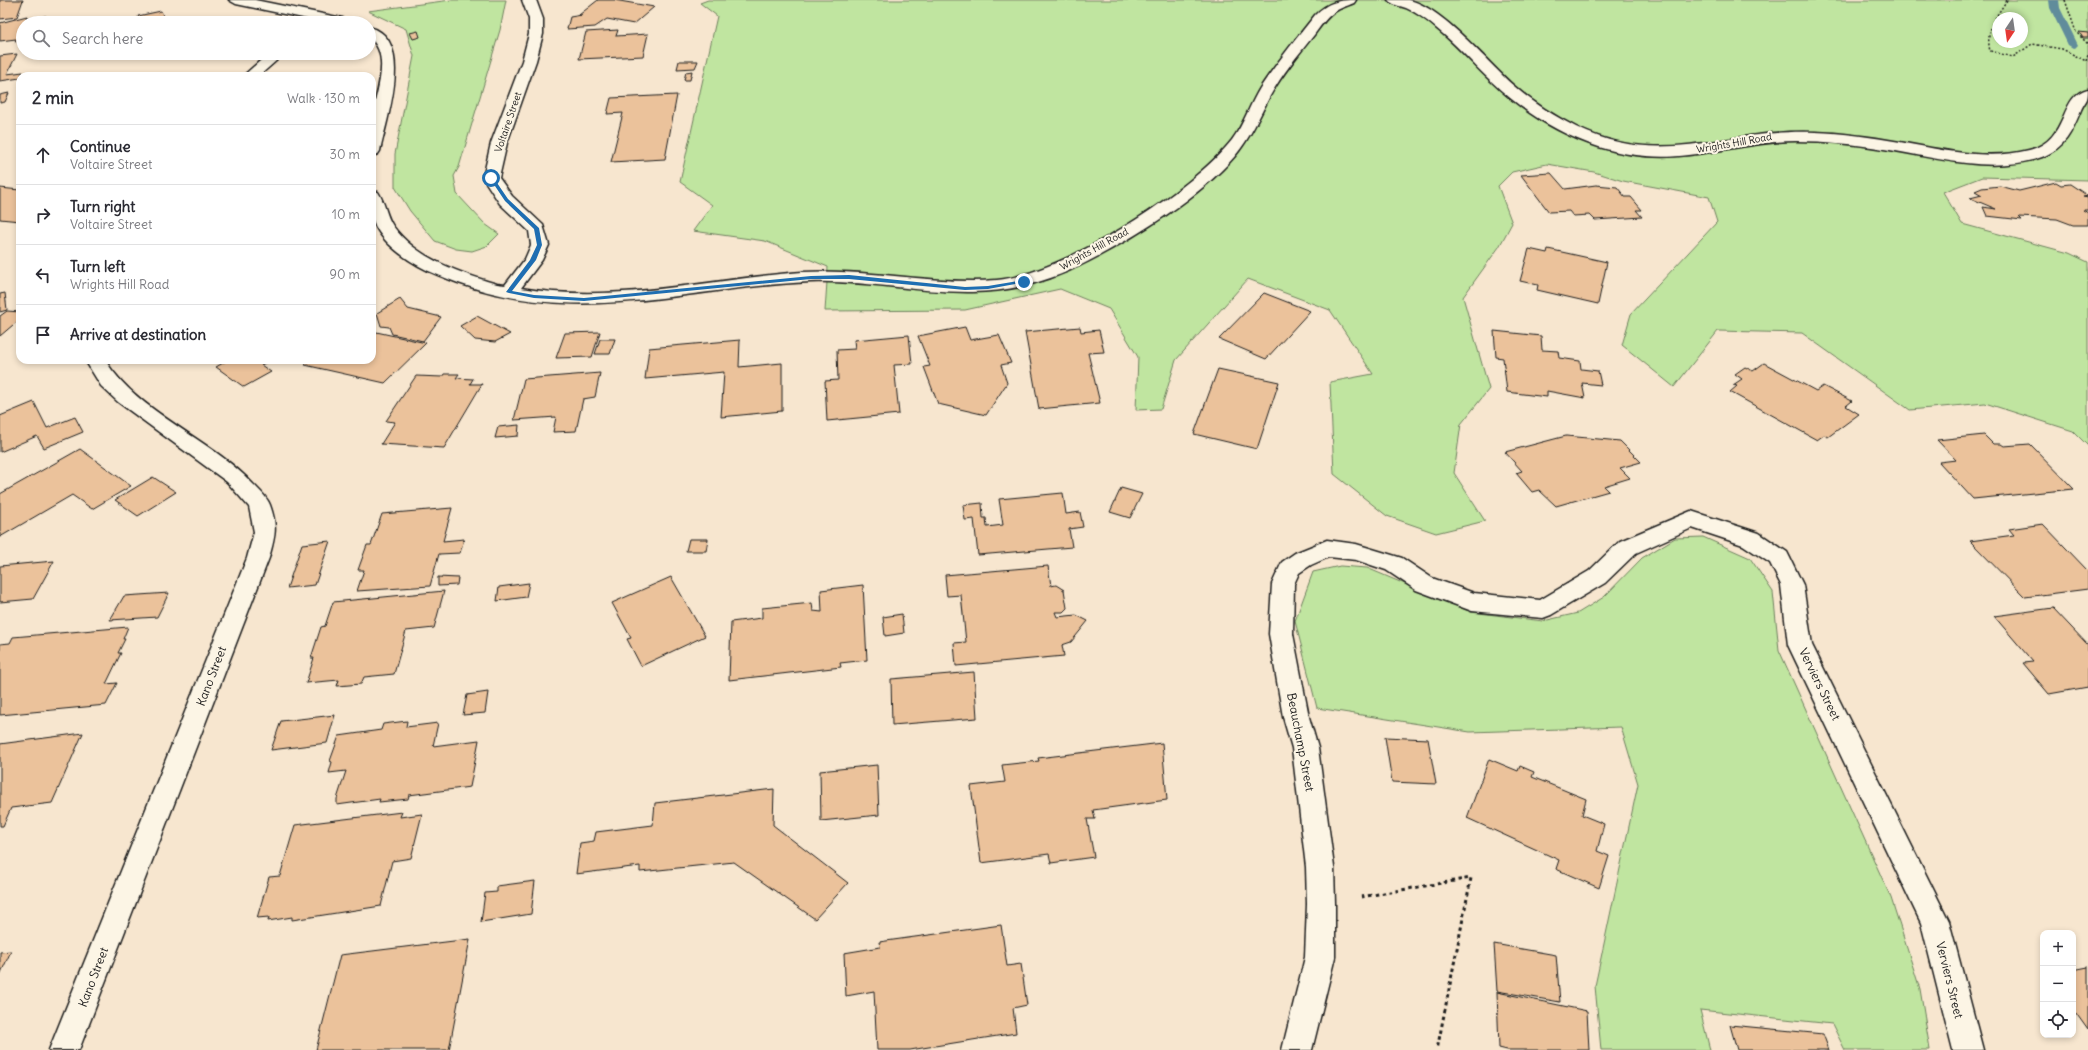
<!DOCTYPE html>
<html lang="en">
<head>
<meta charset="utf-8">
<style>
  :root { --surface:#fff; --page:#f7f7f7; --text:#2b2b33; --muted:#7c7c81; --line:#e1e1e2 }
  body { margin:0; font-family:Delius,sans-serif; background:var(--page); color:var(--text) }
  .controls { position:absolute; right:12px; bottom:12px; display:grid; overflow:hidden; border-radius:8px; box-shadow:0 2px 6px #0003 }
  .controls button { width:36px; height:36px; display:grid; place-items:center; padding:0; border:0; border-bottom:1px solid var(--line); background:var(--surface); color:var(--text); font:20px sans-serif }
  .compass { position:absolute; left:1992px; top:12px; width:36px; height:36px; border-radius:50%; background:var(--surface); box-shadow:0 2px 6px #0003; rotate:193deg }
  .stop { position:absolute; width:12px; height:12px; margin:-9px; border:3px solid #1f6fb2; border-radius:50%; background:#fff }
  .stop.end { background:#1f6fb2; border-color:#fff; box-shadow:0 1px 4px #0008 }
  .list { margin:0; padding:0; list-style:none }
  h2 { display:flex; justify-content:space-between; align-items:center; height:52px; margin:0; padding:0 16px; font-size:17px }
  h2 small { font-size:13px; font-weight:400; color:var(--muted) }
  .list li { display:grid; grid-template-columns:26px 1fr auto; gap:12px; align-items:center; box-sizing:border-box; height:60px; padding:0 16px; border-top:1px solid var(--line) }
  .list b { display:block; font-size:15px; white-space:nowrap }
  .list p { margin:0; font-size:13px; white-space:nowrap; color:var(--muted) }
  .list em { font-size:13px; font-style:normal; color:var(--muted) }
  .icon { flex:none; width:22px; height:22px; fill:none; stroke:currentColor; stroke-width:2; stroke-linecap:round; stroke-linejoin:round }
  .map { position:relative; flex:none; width:2088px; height:1050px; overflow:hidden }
  .search { position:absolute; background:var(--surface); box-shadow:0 2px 6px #0003; left:16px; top:16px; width:360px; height:44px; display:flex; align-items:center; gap:10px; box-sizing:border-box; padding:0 14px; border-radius:22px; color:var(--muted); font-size:15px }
  .panel { position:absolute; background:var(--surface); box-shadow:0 2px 6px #0003; left:16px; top:72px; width:360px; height:292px; border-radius:12px }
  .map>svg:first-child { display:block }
  .green { fill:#c0e5a0; stroke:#6e805e; fill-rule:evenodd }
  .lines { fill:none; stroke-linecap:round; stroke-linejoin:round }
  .stream { fill:#618c9b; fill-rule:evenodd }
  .building { fill:#ebc29b; stroke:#1c1c1c }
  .minor-casing { stroke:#1c1c1c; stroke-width:3 }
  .path-far1 { stroke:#1c1c1c; stroke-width:1.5; stroke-dasharray:2 2; stroke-linecap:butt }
  .path { stroke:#1c1c1c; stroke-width:3; stroke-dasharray:3.5 3.5; stroke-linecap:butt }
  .minor { fill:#fcf5e5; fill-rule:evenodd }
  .route { fill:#1f6fb2 }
  .labels { text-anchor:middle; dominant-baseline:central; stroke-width:4; stroke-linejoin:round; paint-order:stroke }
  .far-street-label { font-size:10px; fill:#1c1c1c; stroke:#fcf5e5 }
  .street-label { font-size:12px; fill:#1c1c1c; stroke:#fcf5e5 }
</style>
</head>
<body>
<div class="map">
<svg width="2088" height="1050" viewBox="0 0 2088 1050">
  <rect width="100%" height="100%" fill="#f7e6cf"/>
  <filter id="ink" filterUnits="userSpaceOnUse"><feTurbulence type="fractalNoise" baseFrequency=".025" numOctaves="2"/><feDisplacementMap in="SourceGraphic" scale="8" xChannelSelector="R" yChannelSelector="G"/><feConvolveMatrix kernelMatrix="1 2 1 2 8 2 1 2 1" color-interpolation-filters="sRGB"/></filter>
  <g filter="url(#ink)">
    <path class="green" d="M451 0H506L500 30 459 167 454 176 457 194 485 224 499 234 487 246 472 251 456 249 435 241 410 211 395 187V154L414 56 406 29 368 11Z
      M708 0H2088V180L1982 177 1943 192 1962 224 2069 253 2088 262V446L2073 431 1985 403 1910 410 1802 333 1718 331 1674 387 1622 345 1631 314 1717 222 1709 197 1623 181 1594 172 1547 164 1512 172 1498 186 1512 223 1499 247 1463 297 1489 389 1461 424 1454 473 1485 521 1436 533 1387 516 1334 474 1330 382 1373 374 1330 310 1248 279 1176 360 1161 409 1136 410 1138 357 1109 309 1060 289 965 310 825 311 828 267 765 241 693 231 712 205 680 182 717 16 700 3ZM1998 18H2022V42H1998Z
      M1703 537 1750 558 1773 592 1779 650 1891 898 1920 989 1930 1050H1845L1832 1024 1700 1010 1710 1050H1601L1595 986 1638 784 1621 727 1470 732 1317 708 1295 621 1313 572 1340 566 1367 568 1471 612 1543 621 1578 613 1604 597 1642 558 1675 538Z"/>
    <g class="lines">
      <path class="stream" d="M2049 0H2059L2060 8 2078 45 2076 47 2073 48 2068 45 2050 8Z"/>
    </g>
    <path class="building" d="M0 0H23L17 17 0 19Z
      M598 0H614L654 7 634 24 607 19 595 27 567 29 570 17 582 15H579Z
      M161 11 167 23H141L138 16Z
      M27 16 26 19 46 16 43 23H23V40L15 42 16 39 0 41V23Z
      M618 30 616 36 648 34 643 56 579 59 586 32Z
      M418 31 420 37 413 39 410 33Z
      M2079 32 2088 33V38H2083Z
      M17 54 7 74 23 72 20 78 0 81V56Z
      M679 61H698L695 68 677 69Z
      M692 71 690 80H684L686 72Z
      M9 93 5 102 0 103V95Z
      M677 95 665 159 611 162 623 113 607 114 611 98Z
      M1551 173 1565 189 1596 185 1617 187 1625 197H1631L1642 210H1636L1642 217 1595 220 1590 215 1573 216 1569 211 1549 212 1521 175Z
      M2056 182 2061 185 2070 184 2088 196 2083 197 2088 198V210H2083L2088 213V225H2073L2057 219 2019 217 2022 220 1987 216 1983 207 1996 209 1970 198 1982 195 1975 191 1982 188 2000 186 2019 191Z
      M0 188 20 190V221L0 219Z
      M1529 249 1547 253 1548 249 1607 262 1598 304 1537 290 1538 285 1520 281Z
      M5 293 7 310 0 312V294Z
      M1264 293 1310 311 1266 359 1219 339Z
      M400 299 408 309 441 317 423 341 392 334 389 327 381 326 377 313Z
      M7 311 20 312V319L0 336V316Z
      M477 316 510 334 495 342 475 340 460 326Z
      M965 327 970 340 999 335 1011 363 1001 365 1007 383 986 415 938 404 924 367 930 366 918 336Z
      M1080 327 1081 332 1099 330 1104 352 1088 353 1100 403 1039 409 1025 332Z
      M372 331 426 343 385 383 305 365 310 360H372Z
      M1494 331 1541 336 1542 350 1558 351 1559 358 1580 361 1581 369 1598 371 1601 385 1582 383 1585 398 1547 391V397L1507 392 1503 358 1496 357Z
      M600 332 592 357 556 358 565 333Z
      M909 335 912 364 894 365 899 414 827 421 825 381 838 380 837 350 855 349 854 340Z
      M600 339H615L610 354H595Z
      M740 340 739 367 782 363V411L721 417 724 372 645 379 649 348Z
      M228 360H271L261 365 271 372 244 387 216 367Z
      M1764 363 1816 391 1823 386 1852 401 1846 406 1859 414 1828 437 1824 435 1817 440 1730 392 1737 386 1733 385 1742 379 1735 374 1745 367 1753 371Z
      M1218 369 1279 382 1257 449 1194 434Z
      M600 373 595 397 583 399 576 431 553 432 556 417 514 420 524 379Z
      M444 374H459L456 378 473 379 470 384H482L444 448 381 444 395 422 386 421 416 376 442 377Z
      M34 402 47 428 75 417 83 432 44 448 37 436 0 452V416Z
      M519 425 518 436 495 438 498 427Z
      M1984 435 1993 444H2001L2004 446 2030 444 2074 489 1973 499 1939 462 1956 460 1937 440Z
      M1566 436 1620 441 1641 462 1620 468 1630 478 1604 486 1609 491 1556 506 1539 490 1532 492 1516 473 1522 471 1505 452Z
      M80 449 131 486 92 509 72 495 0 537V494Z
      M153 477 176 492 138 516 115 500Z
      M1121 488 1142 494 1130 518 1110 512Z
      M1063 493 1066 514 1080 512 1083 527 1069 529 1072 547 978 555 974 519 965 520 963 505 982 503 983 518H986L987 527 1003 525 999 499Z
      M452 508 443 541 464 539 460 553 439 554 430 586 357 591 364 570H358L367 545H371L382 514Z
      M2043 524 2088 571V589L2025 597 1970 541 2014 535 2009 529Z
      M689 539H708L706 551H686Z
      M330 541 315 585 287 588 302 544Z
      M54 561 33 599 0 602V566Z
      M1048 566 1051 586 1056 585 1064 590 1067 608 1063 612H1055L1057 617 1076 615 1088 621 1071 642 1062 645 1064 656 956 666 954 643 966 642 961 595 947 596 945 575Z
      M438 577 458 578 457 585 438 586Z
      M671 577 705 636 641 666 627 639 631 638 612 603Z
      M529 583 526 597 497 601 499 587Z
      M863 585 867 660 840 663 841 667 729 680 731 622 762 618V608L812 603 813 611 822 612 821 590Z
      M444 591 434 628 406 631 394 674 364 677 361 684 337 686 339 680 306 683 314 658H311L321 627 325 626 333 602Z
      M169 593 157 617 110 620 124 596Z
      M2053 608 2088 645V687L2049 694 2023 663 2033 662 1994 616Z
      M902 614 904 633 885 636 883 617Z
      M128 627 123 639H125L118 653H121L106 684 117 683 106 705 0 715V644L10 643 13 637Z
      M974 672 977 718 892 725 891 679Z
      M488 692 485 713 463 715 467 695Z
      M335 715 327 743 271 750 281 721Z
      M407 721 406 727 438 723 433 746 479 740 470 787 409 795 408 799 379 802 380 799 337 805V799L346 771 329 773 332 762 330 761 339 736 381 730 383 724Z
      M83 733 52 803 11 808 3 826H0V744Z
      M1385 737 1428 739 1436 784 1392 782Z
      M1162 743 1167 800 1093 810 1095 819H1087L1094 857 1051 863 1049 854 981 863 971 786 1005 782 1002 765 1039 761 1038 758Z
      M1489 759 1518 771 1520 766 1534 772 1532 777 1586 799 1582 815 1604 824 1597 851 1609 856 1599 888 1556 869 1559 860 1467 818Z
      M877 765 879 815 821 821 820 771Z
      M774 789 773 825 848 883 815 919 734 862 640 872V866L576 874 580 843 594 841 596 832 653 825 655 803Z
      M402 812 400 817 422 814 411 858 392 861 381 906 292 920V917L268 921 269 917 257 918 269 877 280 876 295 825Z
      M535 881 531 914 481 922 485 893 497 892V886Z
      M1001 925 1007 966 1021 964 1027 1005 1013 1008 1016 1033 910 1050H877L874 991 846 996 844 953 880 947 879 942Z
      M470 939 449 1050H316L340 955Z
      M1494 944 1556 955 1560 1002 1497 991Z
      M11 951 0 975V952Z
      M2088 967V1030L2073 1009V970Z
      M1497 992 1587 1011 1589 1050H1507L1499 1048Z
      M1730 1025 1823 1034 1829 1050H1737Z"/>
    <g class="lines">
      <g class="minor-casing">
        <path id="minor" d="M229 0H255L347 19 354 23H327L236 4Z
          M522 0H536L543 19V34L536 61 507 143 499 178 512 196 543 225 549 245 542 260 521 288C614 304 709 279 802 272 867 268 932 285 997 280 1063 274 1191 192 1232 140 1244 124 1250 104 1260 88 1277 62 1296 39 1315 15 1328 2 1338 0 1356 0L1354 3C1347 6 1339 8 1333 13 1325 19 1320 27 1314 35 1298 55 1282 74 1270 96 1259 117 1250 138 1235 156 1200 197 1137 236 1089 261 1052 281 1009 293 967 292 914 292 863 280 810 282 677 288 569 331 438 275 415 266 381 245 373 220 370 212 372 200 372 191L378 192C385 202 386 216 393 226 417 259 460 273 497 284L505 285 525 259 531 245 529 231 500 204 483 178 491 143 522 61 529 34V19Z
          M1388 0C1395 0 1402 0 1408 0 1440 5 1489 64 1514 86 1532 102 1554 116 1576 127 1663 170 1727 128 1815 132 1843 133 1872 137 1900 142 1942 150 1987 161 2029 150 2070 140 2058 96 2088 89 2088 102 2086 99 2081 110 2072 132 2065 148 2042 157 1992 175 1934 157 1884 149 1855 144 1825 141 1796 141 1760 141 1725 151 1689 155 1659 159 1628 156 1599 147 1558 134 1521 110 1491 81 1472 63 1456 44 1436 28 1427 20 1417 13 1406 8 1400 6 1393 5 1388 0Z
          M369 27C416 38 386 120 380 151L378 154 372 156C372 143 370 128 372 116 376 92 392 55 369 37Z
          M269 53H285L259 76H243Z
          M85 360H105C139 414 210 438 253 484 259 490 267 497 270 505 278 527 275 536 269 558L79 1050H49L247 558 254 532 249 507 227 482 118 402 101 386Z
          M1691 511 1759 533 1787 552 1790 558 1803 585 1812 645 1949 921 1983 1050H1953L1921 923 1788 645 1781 585 1770 563 1743 545 1692 528 1636 553 1605 583 1551 615 1543 618 1472 611 1416 590 1386 570 1356 560 1329 557 1311 565 1299 573 1294 584 1293 634 1309 717 1318 748 1334 867 1335 904V957L1312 1050H1282L1305 957 1307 904 1306 867 1292 748 1283 717 1269 634 1272 584 1282 562 1295 553 1327 540 1356 544 1402 558 1432 578 1474 593 1540 600 1589 571 1620 541Z"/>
      </g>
      <path class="path-far1" d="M2007 0C1996 17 1985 30 1990 51L2013 57 2032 44 2062 49 2086 61
        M2065 0 2076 32 2088 44
        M2086 61 2088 55"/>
      <path class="path" d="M1361 897 1471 878 1437 1050"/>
      <use href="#minor" class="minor"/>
    </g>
  </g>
  <path class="route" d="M489 177H493L508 199 539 228 542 245 536 260 512 291 534 295 584 298 811 276 849 275 965 287 988 286 1024 280 1027 282 988 289 965 290 849 279H811L584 301 534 298 509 293 506 292 530 260 537 245 534 229 505 201Z"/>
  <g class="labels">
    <g class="far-street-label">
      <text transform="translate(508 122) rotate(-71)">Voltaire Street</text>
      <text transform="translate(1734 143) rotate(-10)">Wrights Hill Road</text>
      <text transform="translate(1094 249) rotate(-29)">Wrights Hill Road</text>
    </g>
    <g class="street-label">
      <text transform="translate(211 676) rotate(-69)">Kano Street</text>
      <text transform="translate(1820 684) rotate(64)">Verviers Street</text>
      <text transform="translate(1301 742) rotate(79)">Beauchamp Street</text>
      <text transform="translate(93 977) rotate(-69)">Kano Street</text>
      <text transform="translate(1950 980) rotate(76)">Verviers Street</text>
    </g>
  </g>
</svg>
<div class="controls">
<button>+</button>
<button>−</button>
<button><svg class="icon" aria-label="locate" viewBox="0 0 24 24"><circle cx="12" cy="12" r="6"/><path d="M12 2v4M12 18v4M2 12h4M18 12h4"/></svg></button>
</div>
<svg class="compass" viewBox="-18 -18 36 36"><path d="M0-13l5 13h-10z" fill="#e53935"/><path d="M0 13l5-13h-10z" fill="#7c7c81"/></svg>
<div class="stop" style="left:491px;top:178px"></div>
<div class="stop end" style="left:1024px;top:282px"></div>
<div class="search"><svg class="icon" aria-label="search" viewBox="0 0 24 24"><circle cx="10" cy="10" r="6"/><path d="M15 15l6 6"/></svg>Search here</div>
<section class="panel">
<h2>2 min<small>Walk · 130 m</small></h2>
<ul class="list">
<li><svg class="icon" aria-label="ahead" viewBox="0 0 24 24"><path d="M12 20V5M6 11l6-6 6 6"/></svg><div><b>Continue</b><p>Voltaire Street</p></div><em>30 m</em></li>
<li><svg class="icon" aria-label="right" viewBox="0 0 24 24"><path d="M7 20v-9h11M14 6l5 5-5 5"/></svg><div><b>Turn right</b><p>Voltaire Street</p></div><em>10 m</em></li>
<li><svg class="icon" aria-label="left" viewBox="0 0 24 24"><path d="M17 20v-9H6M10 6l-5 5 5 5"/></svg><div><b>Turn left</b><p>Wrights Hill Road</p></div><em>90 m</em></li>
<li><svg class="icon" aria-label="arrive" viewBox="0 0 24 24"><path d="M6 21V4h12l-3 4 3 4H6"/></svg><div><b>Arrive at destination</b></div></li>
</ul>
</section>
</div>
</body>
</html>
